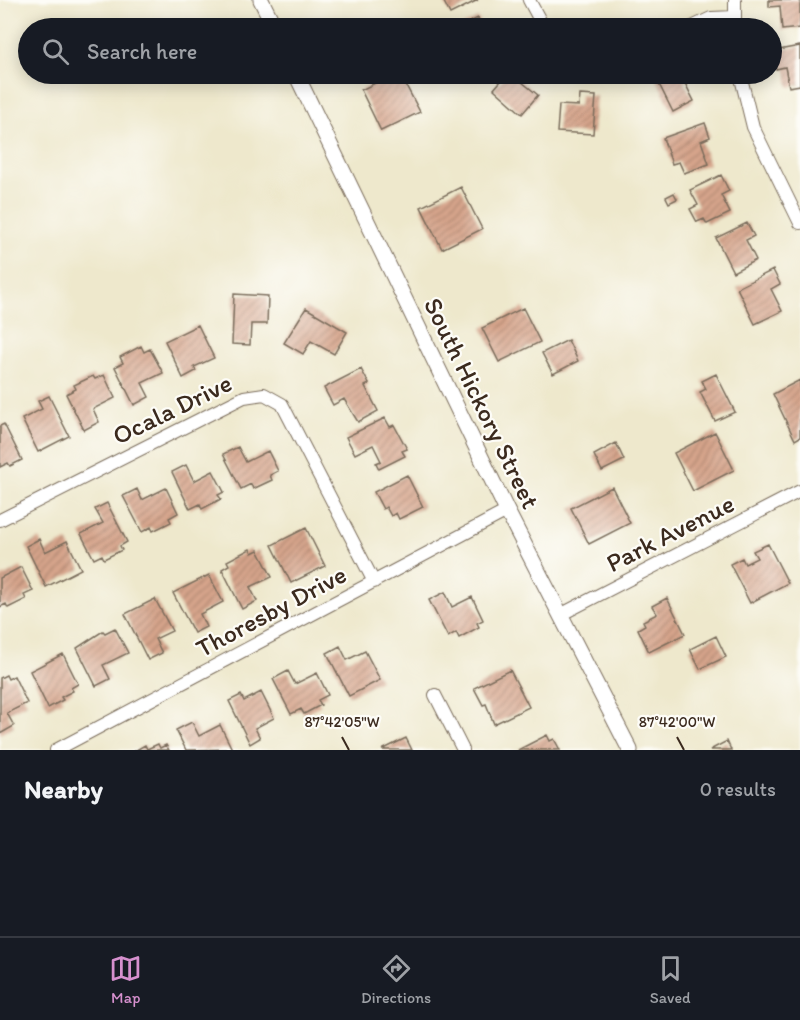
<!DOCTYPE html>
<html lang="en">
<head>
<meta charset="utf-8">
<style>
  :root { --surface:#171b24; --page:#242831; --text:#f1f3f6; --muted:#9ea1a6; --line:#363941; --accent:#d690ce }
  body { margin:0; font-family:Itim,sans-serif; background:var(--page); color:var(--text) }
  .list { margin:0; padding:0; list-style:none }
  h2 { display:flex; justify-content:space-between; align-items:center; height:78px; margin:0; padding:0 24px; font-size:26px }
  h2 small { font-size:20px; font-weight:400; color:var(--muted) }
  .icon { flex:none; width:33px; height:33px; fill:none; stroke:currentColor; stroke-width:2; stroke-linecap:round; stroke-linejoin:round }
  .map { position:relative; flex:none; width:800px; height:750px; overflow:hidden }
  .search { position:absolute; background:var(--surface); box-shadow:0 3px 15px #0003; left:18px; right:18px; top:18px; height:66px; display:flex; align-items:center; gap:15px; box-sizing:border-box; padding:0 21px; border-radius:33px; color:var(--muted); font-size:22px }
  .sheet { height:186px; background:var(--surface) }
  nav { display:flex; justify-content:space-around; align-items:center; box-sizing:border-box; height:84px; border-top:2px solid var(--line); background:var(--surface); font-size:16px; color:var(--muted) }
  nav a { display:grid; justify-items:center; gap:3px }
  nav .on { color:var(--accent) }
  .map>svg:first-child { display:block }
  .building { fill:url(#building-hatch) }
  .lines { fill:none; stroke-linecap:round; stroke-linejoin:round }
  .minor-casing { stroke:#7a6c5b; stroke-width:14 }
  .tertiary-casing { stroke:#7a6c5b; stroke-width:17 }
  .minor { stroke:#fff; stroke-width:12 }
  .tertiary { stroke:#fff; stroke-width:15 }
  .ticks { fill:none; stroke:#3b2a1e; stroke-width:2 }
  .labels { text-anchor:middle; dominant-baseline:central; stroke-width:4.5; stroke-linejoin:round; paint-order:stroke }
  .street-label { font-size:26px; fill:#3b2a1e; stroke:#fdfcf7 }
  .ticks-label { font-size:15px; text-anchor:middle; fill:#3b2a1e; stroke:#fdfcf7; stroke-width:4.5; stroke-linejoin:round; paint-order:stroke }
</style>
</head>
<body>
<div class="map">
<svg width="800" height="750" viewBox="0 0 800 750">
  <defs>
    <pattern id="building-hatch" width="6" height="6" patternUnits="userSpaceOnUse" patternTransform="scale(1.5)"><rect width="6" height="6" fill="#d6a48b"/><path d="M-1 1l2-2M0 6l6-6M5 7l2-2" fill="none" stroke="#af8671"/></pattern>
  </defs>
  <rect width="100%" height="100%" fill="#fdfcf7"/>
  <filter id="ink" filterUnits="userSpaceOnUse"><feTurbulence type="fractalNoise" baseFrequency=".0167" numOctaves="2"/><feDisplacementMap in="SourceGraphic" scale="12" xChannelSelector="R" yChannelSelector="G"/><feConvolveMatrix kernelMatrix="1 2 1 2 8 2 1 2 1" color-interpolation-filters="sRGB"/></filter>
  <filter id="wash" filterUnits="userSpaceOnUse"><feTurbulence type="fractalNoise" baseFrequency=".008" numOctaves="4" result="noise"/><feDisplacementMap in="SourceGraphic" scale="24" xChannelSelector="R" yChannelSelector="G"/><feGaussianBlur stdDeviation="1.35" result="paint"/><feColorMatrix in="noise" values="0 0 0 0 0 0 0 0 0 0 0 0 0 0 0 0 0 1.4 0 .05"/><feComposite in="paint" operator="in"/></filter>
  <g filter="url(#wash)">
    <rect width="100%" height="100%" fill="#eee8cc"/>
    <g id="blocks">
      <path class="building" d="M443 0H478L450 14Z
        M769 0H800V28L782 30 780 6 769 7Z
        M478 18 483 28H458Z
        M800 46V85L789 87 785 67 776 69 773 51Z
        M393 74H400L420 112 381 131 361 90Z
        M507 74H530L522 82 538 95 522 114 494 89Z
        M665 74H695L696 75 684 81 694 101 673 112 656 78Z
        M580 95 596 96 593 134 557 132 559 105 579 106Z
        M705 123 710 137 701 141 709 164 684 173 679 162 672 164 663 138Z
        M721 175 729 191 721 195 730 213 707 224 704 219 697 222 690 209 698 205 690 190Z
        M461 187 482 229 442 249 421 207Z
        M674 193 677 199 669 203 666 197Z
        M747 223 754 236 746 240 756 260 733 272 716 238Z
        M773 270 780 284 771 289 782 311 755 324 737 288Z
        M234 294 268 296 267 324H251L250 345 232 344Z
        M306 308 347 332 334 354 311 341 303 354 284 343Z
        M523 308 540 342 499 362 482 328Z
        M198 325 214 358 194 367 196 371 183 378 165 341Z
        M568 340 578 361 553 374 542 353Z
        M141 346 144 352 150 349 163 373 142 383 149 397 134 405 115 367 123 363 120 357Z
        M361 369 369 384 365 386 378 411 358 422 344 399 333 405 324 388Z
        M716 374 735 412 715 421 700 392 706 389 702 381Z
        M104 375 115 398 93 409 99 422 84 430 66 394 76 389 74 385 93 376 95 379Z
        M800 380V437L795 440 773 394Z
        M49 396 69 436 38 452 22 419 42 409 38 401Z
        M385 418 390 427 394 425 407 449 402 451 405 456 379 469 376 463 381 461 373 445 355 454 346 437Z
        M4 424 22 460 10 466 8 463 0 467V426Z
        M715 432 734 470 693 491 674 453Z
        M616 443 624 460 602 471 594 455Z
        M238 447 246 462 268 451 278 471 270 475 272 480 253 489 251 484 241 489 223 454Z
        M186 465 194 481 213 471 224 492 218 495 221 499 202 509 200 504 190 509 172 472Z
        M407 475 423 507 399 519 396 513 391 516 386 507 383 509 374 492Z
        M612 487 630 523 589 544 571 508Z
        M166 488 178 513 169 518 171 522 153 531 151 527 142 532 123 496 137 489 142 500Z
        M107 503 127 542 120 546 122 550 104 559 102 555 94 559 81 534 103 523 95 509Z
        M306 528 325 566 291 583 272 545Z
        M39 539 45 552 67 541 81 569 46 587 26 546Z
        M768 544 788 583 750 603 730 564 742 558 745 564 757 558 753 551Z
        M250 549 252 553 258 550 272 577 250 587 257 601 242 609 222 569 229 565 227 561Z
        M21 567 33 591 24 595 26 599 8 608 6 604 0 607V578Z
        M209 575 223 602 200 614 206 627 194 633 173 593Z
        M445 592 452 607 472 597 483 620 477 623 479 627 459 638 456 632 448 637 429 600Z
        M667 598 685 634 649 652 638 629 645 625 643 621 657 614 652 606Z
        M155 599 172 631 155 639 162 653 148 660 125 614Z
        M115 628 128 653 103 665 110 679 96 686 77 648 103 631 105 633Z
        M716 636 726 657 700 669 690 649Z
        M340 646 347 660 365 651 380 680 349 696 327 653Z
        M63 654 78 684 71 688 73 691 61 697 63 700 48 708 30 671Z
        M510 670 529 707 494 724 486 704 483 705 474 688Z
        M288 671 295 684 317 673 328 695 318 700 321 705 304 714 301 709 291 714 273 679Z
        M6 675 8 679 14 676 27 703 7 713 14 726 0 734V678Z
        M261 692 274 718 255 728 260 738 250 744 229 701 241 695 244 701Z
        M192 722 199 736 220 725 232 749 186 750 176 730Z
        M547 735 550 741 554 739 560 750H518Z
        M406 738 412 750H382Z
        M727 741 731 750H710Z
        M158 744 160 748 166 745 169 750H136L145 745 147 749Z"/>
    </g>
  </g>
  <g filter="url(#ink)">
    <use href="#blocks" fill-opacity="0" stroke="#7a6c5b" stroke-width="1.5"/>
    <g class="lines">
      <g class="minor-casing">
        <path id="minor" d="M529 0 544 28
          M735 0V28
          M690 28 711 18 735 17
          M740 74 753 127 800 223
          M0 520 244 397 264 394 282 404 374 582
          M560 615 800 491
          M435 695 463 750
          M56 750 507 511"/>
      </g>
      <g class="tertiary-casing">
        <path id="tertiary" d="M261 0 275 28
          M296 74 507 511 630 750"/>
      </g>
      <use href="#minor" class="minor"/>
      <use href="#tertiary" class="tertiary"/>
    </g>
  </g>
  <path class="ticks" d="M342 737 349 750M677 737 684 750"/>
  <g class="labels">
    <g class="street-label">
      <text transform="translate(482 403) rotate(64)">South Hickory Street</text>
      <text transform="translate(172 409) rotate(-26)">Ocala Drive</text>
      <text transform="translate(670 533) rotate(-27)">Park Avenue</text>
      <text transform="translate(271 611) rotate(-28)">Thoresby Drive</text>
    </g>
  </g>
  <g class="ticks-label">
    <text x="342" y="727">87°42'05"W</text>
    <text x="677" y="727">87°42'00"W</text>
  </g>
</svg>
<div class="search"><svg class="icon" aria-label="search" viewBox="0 0 24 24"><circle cx="10" cy="10" r="6"/><path d="M15 15l6 6"/></svg>Search here</div>
</div>
<section class="sheet">
<h2>Nearby<small>0 results</small></h2>
<ul class="list">
</ul>
</section>
<nav>
<a class="on"><svg class="icon" aria-label="map" viewBox="0 0 24 24"><path d="M3 6l6-2 6 2 6-2v14l-6 2-6-2-6 2zM9 4v14M15 6v14"/></svg>Map</a>
<a><svg class="icon" aria-label="directions" viewBox="0 0 24 24"><path d="M12 3l9 9-9 9-9-9zM9 14v-3h6M13 9l2 2-2 2"/></svg>Directions</a>
<a><svg class="icon" aria-label="saved" viewBox="0 0 24 24"><path d="M7 4h10v16l-5-4-5 4z"/></svg>Saved</a>
</nav>
</body>
</html>
